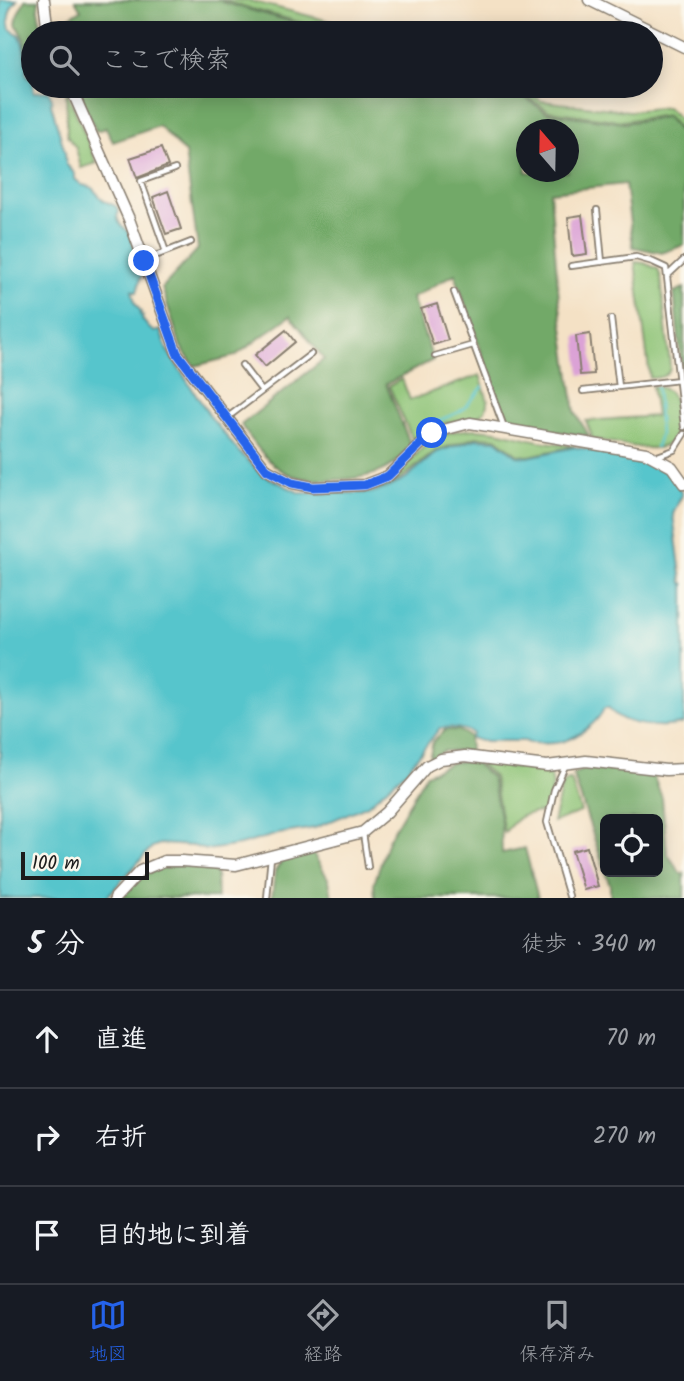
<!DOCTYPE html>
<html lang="ja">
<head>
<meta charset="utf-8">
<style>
  :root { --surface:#171b24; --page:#242831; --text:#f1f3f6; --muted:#9ea1a6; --line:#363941; --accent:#2563eb }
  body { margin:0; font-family:Kalam,"Klee One",sans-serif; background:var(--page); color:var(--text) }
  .controls { position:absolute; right:21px; bottom:21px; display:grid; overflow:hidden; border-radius:10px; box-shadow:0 4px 18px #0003 }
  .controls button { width:63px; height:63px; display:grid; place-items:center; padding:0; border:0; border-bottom:2px solid var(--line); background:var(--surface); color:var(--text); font:35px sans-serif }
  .compass { position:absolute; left:516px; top:119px; width:63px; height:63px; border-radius:50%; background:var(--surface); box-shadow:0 4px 18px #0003; rotate:340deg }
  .scale { position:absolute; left:21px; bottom:18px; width:128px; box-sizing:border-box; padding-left:7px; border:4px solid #1c1c1c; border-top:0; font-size:19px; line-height:24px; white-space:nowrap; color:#1c1c1c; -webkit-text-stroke:5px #fbf7ec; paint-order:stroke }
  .stop { position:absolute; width:21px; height:21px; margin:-16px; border:5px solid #2563eb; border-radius:50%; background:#fff }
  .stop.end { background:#2563eb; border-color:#fff; box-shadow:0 2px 7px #0008 }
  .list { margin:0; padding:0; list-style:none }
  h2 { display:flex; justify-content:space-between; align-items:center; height:91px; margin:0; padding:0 28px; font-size:30px }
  h2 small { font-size:23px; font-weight:400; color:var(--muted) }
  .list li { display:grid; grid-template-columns:46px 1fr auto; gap:21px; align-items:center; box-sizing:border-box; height:98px; padding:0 28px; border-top:2px solid var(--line) }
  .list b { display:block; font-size:26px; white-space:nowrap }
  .list em { font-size:23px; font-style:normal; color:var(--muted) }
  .icon { flex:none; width:38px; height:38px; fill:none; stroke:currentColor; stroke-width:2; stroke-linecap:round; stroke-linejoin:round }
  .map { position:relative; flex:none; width:684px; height:898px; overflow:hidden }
  .search { position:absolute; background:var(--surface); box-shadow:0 4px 18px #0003; left:21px; right:21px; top:21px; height:77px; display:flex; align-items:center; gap:18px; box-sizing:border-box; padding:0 24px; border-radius:38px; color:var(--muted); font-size:26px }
  .sheet { height:385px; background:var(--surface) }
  nav { display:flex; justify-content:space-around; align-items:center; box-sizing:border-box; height:98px; border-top:2px solid var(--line); background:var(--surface); font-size:19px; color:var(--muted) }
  nav a { display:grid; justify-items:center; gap:4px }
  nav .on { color:var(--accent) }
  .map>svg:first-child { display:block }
  .green { fill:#8dc376; stroke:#547049; stroke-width:2 }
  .forest { fill:#72a967; stroke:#476242; stroke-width:2; fill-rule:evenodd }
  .water { fill:#57c5cc; stroke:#3a7074; stroke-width:2 }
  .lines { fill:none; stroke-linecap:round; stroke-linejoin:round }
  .stream { stroke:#57c5cc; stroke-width:2.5 }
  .building { fill:#dba2d6 }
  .lane-casing { stroke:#887e70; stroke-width:8 }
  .street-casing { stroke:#887e70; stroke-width:13 }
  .lane { stroke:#fff; stroke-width:4.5 }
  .street { stroke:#fff; stroke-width:10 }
  .route { stroke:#2563eb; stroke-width:9 }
</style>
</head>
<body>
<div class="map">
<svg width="684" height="898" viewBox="0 0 684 898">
  <rect width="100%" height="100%" fill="#fbf7ec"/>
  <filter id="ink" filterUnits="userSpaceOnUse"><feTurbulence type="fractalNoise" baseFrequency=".0143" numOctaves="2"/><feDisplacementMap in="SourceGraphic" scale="14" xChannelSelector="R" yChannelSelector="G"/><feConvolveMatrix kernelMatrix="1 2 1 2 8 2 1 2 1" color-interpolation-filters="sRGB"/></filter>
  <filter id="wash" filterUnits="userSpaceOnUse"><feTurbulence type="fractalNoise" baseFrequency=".00686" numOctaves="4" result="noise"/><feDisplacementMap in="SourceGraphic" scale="28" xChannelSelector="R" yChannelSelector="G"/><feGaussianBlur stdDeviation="1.57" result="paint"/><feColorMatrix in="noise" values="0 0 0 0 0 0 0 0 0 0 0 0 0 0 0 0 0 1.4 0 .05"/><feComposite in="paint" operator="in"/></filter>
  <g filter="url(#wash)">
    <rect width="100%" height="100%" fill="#f4e1c5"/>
    <path class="green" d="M225 0H247L376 33H337L224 1Z
      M510 86H519L542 101 630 111 667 107 684 123V135L667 115 623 121 549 111Z
      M66 89 97 163 81 168 76 148 67 136Z
      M635 262 644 263 658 269 661 278 670 366C670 377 659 378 650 378Z
      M480 375 488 401 485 411 479 416 443 424 422 434 414 443 389 386 402 379 410 400Z
      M652 386C660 387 667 388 671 395 681 409 681 439 662 447 649 452 608 441 593 439L586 421 656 416Z
      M476 429 497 431 539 441 575 446 529 456 518 455 496 438 476 437 436 451 404 476 385 487 367 490C377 486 388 482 397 475 408 465 417 452 428 443 442 432 460 430 476 429Z
      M479 763 547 771C558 782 550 798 546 812 522 813 519 815 504 833L494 777Z
      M568 780H571L581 812 553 822 562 785Z"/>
    <path class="forest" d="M25 0H39L38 9 42 33H33V78L29 72 24 39 16 24 18 13Z
      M75 0H223L222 2 331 33H55L53 27 81 10Z
      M76 86H507L548 113 624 123 666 117 684 137V245L662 253 633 247 625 184 550 192 559 299 575 412 589 436 537 429 513 423 501 411 455 274 412 298 433 360 386 384 411 446C405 452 399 460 392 465 370 482 310 484 286 473 268 464 252 441 241 425L324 359 290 316 235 356 194 366 181 347 162 288 198 249 185 153 159 126 113 142 106 128 96 131ZM526 130H568V172H526Z
      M684 288V393L674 292Z
      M445 730H458L469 736 470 751H443L429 759 433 741Z
      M453 762H474L492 778 501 821 502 853 525 848 538 898H375L374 884 388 840 426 774Z
      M587 768 653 775 662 798 667 853 681 874 684 873V898H610V885L605 872H658V819H605V871L573 774Z
      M311 850 329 880 332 898H272L275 871 283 859Z
      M179 865 216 868 217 898H121L143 876 155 869Z"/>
    <path class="water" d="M0 0H17C9 8 7 18 10 29 13 31 18 33 20 36 24 44 27 64 26 73L33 83 34 92 49 91 52 99 51 104 65 152 66 164 75 174V179L82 185 91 187 104 201 116 206 119 212 117 216C119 224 121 227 128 231L144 271 141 277 137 292 132 290 135 303 141 312 140 315 143 316 142 319 149 328 155 332 160 330 167 350 212 419 239 452 263 475 300 493H370L387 488 406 478 437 452 476 439 496 440 517 456 528 457 575 447 632 457 653 464 668 473 678 485 682 495 673 514 682 583H684V723C664 729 622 727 609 708H604C599 722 579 736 564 741 554 745 540 743 529 743L525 741H480L471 738 472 733C460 727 453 727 440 728L406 771 368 805 315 828 278 834 240 845 207 850 193 846 160 844 152 847 106 898H0Z"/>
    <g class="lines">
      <path class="stream" d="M431 430C437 418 448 418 459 412 464 410 478 392 483 387
        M656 447 660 435 657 387"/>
    </g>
    <g id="blocks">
      <path class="building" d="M161 148 168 166 137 178 130 158Z
        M168 191 181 229 166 234 153 197Z
        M582 215 587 254 572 256 568 217Z
        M437 304 448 340 433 345 421 309Z
        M286 330 295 342 265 367 255 355Z
        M590 334 594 374 580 375 576 336Z
        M587 847 598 886 584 890 572 851Z"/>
    </g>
  </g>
  <g filter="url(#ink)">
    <use href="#blocks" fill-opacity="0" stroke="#887e70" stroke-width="2"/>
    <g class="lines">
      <g class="lane-casing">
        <path id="lane" d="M597 210 602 262
          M166 252 141 181 175 169
          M145 260 191 242
          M571 266 636 257 653 262 666 268 684 427
          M667 276 684 260
          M454 292 504 427
          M611 319 619 387
          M435 356 473 345
          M242 365 262 391
          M583 391 679 380
          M228 417 311 354
          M655 457 674 450 684 434
          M566 764 554 790 547 822 569 896
          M363 833 368 867
          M267 898 271 857"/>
      </g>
      <g class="street-casing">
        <path id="street" d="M44 0 48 33
          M589 0 684 47
          M70 86 129 219 177 353 267 470 292 483 313 487 364 485 388 476 432 433 470 423 646 453 672 467 684 484
          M115 898 140 871 164 861H182L236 865 363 832 387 812 427 766 441 759 465 756 547 766 586 761 666 770 684 769"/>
      </g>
      <use href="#lane" class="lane"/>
      <use href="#street" class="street"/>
    </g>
  </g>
  <g class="lines" filter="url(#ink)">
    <path class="route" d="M144 261 177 353 267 470 292 483 313 487 365 485 388 476 432 433"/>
  </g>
</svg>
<div class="controls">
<button><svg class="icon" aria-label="locate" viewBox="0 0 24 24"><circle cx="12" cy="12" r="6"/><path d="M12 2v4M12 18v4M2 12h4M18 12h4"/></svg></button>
</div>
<svg class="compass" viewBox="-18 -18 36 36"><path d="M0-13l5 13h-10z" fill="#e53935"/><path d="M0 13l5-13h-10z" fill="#9ea1a6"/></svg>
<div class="scale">100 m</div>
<div class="stop" style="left:432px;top:433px"></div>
<div class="stop end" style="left:144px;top:261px"></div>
<div class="search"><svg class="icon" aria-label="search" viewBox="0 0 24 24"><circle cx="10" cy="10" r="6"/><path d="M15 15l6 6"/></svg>ここで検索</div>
</div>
<section class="sheet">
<h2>5 分<small>徒歩 · 340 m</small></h2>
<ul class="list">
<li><svg class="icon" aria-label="ahead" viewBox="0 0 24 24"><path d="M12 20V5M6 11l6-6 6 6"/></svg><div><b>直進</b></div><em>70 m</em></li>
<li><svg class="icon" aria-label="right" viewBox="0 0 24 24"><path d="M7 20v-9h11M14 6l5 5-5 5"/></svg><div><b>右折</b></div><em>270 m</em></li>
<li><svg class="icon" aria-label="arrive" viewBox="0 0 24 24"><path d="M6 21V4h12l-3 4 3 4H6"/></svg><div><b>目的地に到着</b></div></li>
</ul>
</section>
<nav>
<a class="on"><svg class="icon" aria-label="map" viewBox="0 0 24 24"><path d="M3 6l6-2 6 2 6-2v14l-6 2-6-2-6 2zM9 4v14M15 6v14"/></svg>地図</a>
<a><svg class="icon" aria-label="directions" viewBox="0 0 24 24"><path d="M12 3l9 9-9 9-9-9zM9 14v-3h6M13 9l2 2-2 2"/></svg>経路</a>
<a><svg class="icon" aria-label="saved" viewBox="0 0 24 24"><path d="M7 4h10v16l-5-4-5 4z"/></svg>保存済み</a>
</nav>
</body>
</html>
